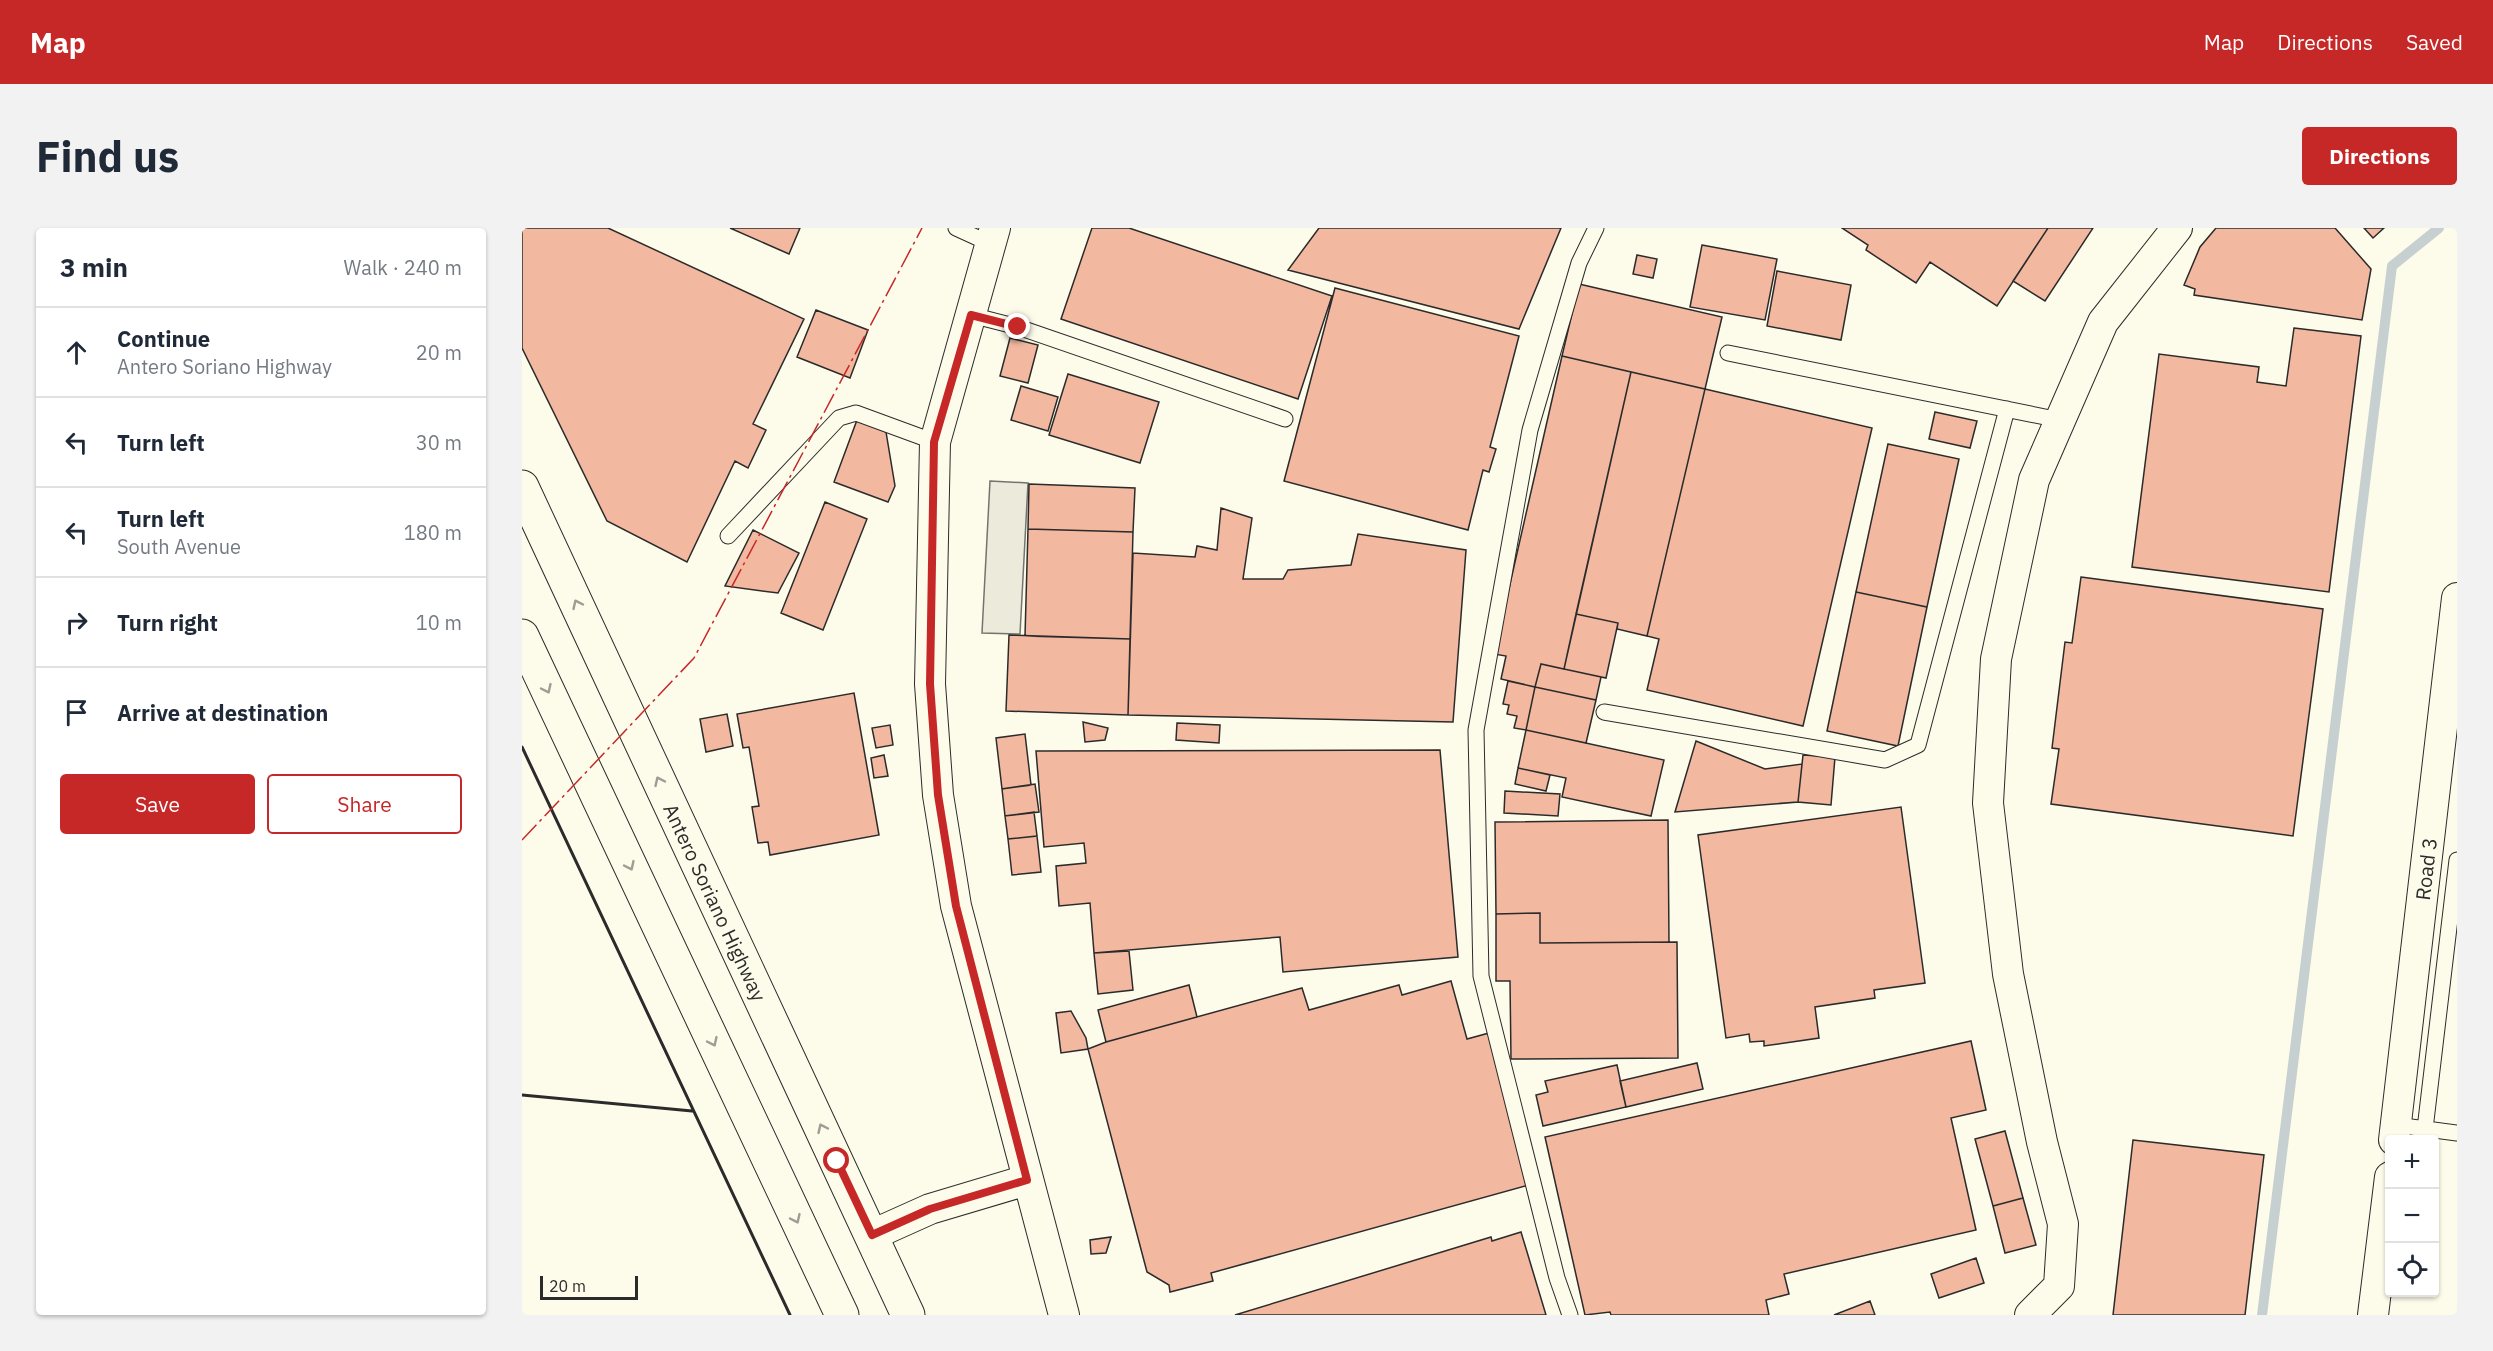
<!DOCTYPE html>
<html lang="en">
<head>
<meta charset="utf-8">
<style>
  :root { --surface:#fff; --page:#f2f2f3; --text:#1f2937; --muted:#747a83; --line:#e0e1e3; --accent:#c62828 }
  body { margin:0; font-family:"IBM Plex Sans",sans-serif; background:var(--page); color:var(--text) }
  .controls { position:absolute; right:18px; bottom:18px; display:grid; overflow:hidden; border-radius:6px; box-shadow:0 2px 4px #0004 }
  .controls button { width:54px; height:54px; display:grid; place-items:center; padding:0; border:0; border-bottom:2px solid var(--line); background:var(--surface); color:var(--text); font:30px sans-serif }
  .scale { position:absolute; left:18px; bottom:15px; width:98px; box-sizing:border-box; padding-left:6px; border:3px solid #2b2b2b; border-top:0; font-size:16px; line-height:21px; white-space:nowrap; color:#2b2b2b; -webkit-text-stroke:4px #fdfbea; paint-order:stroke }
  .stop { position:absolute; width:18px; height:18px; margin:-14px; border:4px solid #c62828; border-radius:50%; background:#fff }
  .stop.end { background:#c62828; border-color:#fff; box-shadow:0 2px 6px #0008 }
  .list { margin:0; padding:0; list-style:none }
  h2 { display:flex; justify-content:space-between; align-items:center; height:78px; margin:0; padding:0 24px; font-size:26px }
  h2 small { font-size:20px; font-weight:400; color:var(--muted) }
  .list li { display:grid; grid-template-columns:39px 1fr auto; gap:18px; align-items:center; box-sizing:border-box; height:90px; padding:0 24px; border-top:2px solid var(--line) }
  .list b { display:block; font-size:22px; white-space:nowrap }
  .list p { margin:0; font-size:20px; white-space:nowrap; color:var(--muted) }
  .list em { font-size:20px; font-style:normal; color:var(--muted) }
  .actions { display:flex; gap:12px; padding:18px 24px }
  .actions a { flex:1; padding:14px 0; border:2px solid var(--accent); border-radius:6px; text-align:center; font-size:21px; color:var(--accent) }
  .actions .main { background:var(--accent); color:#fff }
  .icon { flex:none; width:33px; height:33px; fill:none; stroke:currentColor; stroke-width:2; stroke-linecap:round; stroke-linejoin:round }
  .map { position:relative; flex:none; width:1935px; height:1087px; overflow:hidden; border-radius:6px }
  header { display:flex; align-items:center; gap:36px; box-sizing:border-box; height:84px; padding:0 30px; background:var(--accent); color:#fff }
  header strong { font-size:28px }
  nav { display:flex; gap:33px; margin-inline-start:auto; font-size:21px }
  .intro { display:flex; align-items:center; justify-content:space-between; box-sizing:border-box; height:144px; padding:0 36px }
  h1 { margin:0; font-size:42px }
  .button { padding:15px 27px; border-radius:6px; background:var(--accent); color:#fff; font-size:21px; font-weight:700 }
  main { display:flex; gap:36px; padding:0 36px }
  aside { flex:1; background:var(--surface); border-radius:6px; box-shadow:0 2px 4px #0004 }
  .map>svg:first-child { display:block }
  .parking { fill:#eceadb; stroke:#74746e; stroke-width:1.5 }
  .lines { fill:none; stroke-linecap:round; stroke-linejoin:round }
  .stream { stroke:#c7d0d0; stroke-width:10 }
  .building { fill:#f2b8a0; stroke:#2b2b2b; stroke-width:1.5 }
  .service-casing { stroke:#2b2b2b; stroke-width:17 }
  .minor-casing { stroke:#2b2b2b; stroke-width:32 }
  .primary-casing { stroke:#2b2b2b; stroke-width:35 }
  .service { stroke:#fdfbea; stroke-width:15 }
  .minor { stroke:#fdfbea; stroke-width:30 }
  .primary { stroke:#fdfbea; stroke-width:33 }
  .wall { stroke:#2b2b2b; stroke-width:3 }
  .power { stroke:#c62828; stroke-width:1.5; stroke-dasharray:21 4.5 3 4.5; stroke-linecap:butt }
  .oneway { stroke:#9e9d94 }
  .route { stroke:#c62828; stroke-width:8 }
  .labels { text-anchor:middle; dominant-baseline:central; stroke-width:4.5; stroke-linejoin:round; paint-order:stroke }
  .street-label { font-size:20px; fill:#2b2b2b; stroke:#fdfbea }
</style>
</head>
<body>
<header>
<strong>Map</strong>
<nav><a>Map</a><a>Directions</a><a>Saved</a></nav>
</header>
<div class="intro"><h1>Find us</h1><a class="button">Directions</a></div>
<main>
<aside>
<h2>3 min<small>Walk · 240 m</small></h2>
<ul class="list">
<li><svg class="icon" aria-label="ahead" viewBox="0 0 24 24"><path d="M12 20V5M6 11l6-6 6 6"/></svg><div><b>Continue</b><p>Antero Soriano Highway</p></div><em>20 m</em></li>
<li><svg class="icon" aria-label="left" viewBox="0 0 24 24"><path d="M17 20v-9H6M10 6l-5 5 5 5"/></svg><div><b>Turn left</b></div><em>30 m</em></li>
<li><svg class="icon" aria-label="left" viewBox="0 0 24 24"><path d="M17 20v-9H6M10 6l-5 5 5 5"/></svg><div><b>Turn left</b><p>South Avenue</p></div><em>180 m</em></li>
<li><svg class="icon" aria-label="right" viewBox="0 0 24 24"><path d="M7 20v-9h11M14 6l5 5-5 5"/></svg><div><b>Turn right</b></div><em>10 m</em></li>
<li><svg class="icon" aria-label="arrive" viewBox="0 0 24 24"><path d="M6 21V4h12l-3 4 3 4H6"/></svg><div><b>Arrive at destination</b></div></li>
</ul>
<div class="actions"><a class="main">Save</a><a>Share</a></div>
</aside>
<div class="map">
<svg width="1935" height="1087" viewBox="0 0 1935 1087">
  <rect width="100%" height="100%" fill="#fdfbea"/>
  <path class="parking" d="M468 253 506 255 498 406 460 405Z"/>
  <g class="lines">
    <path class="stream" d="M1740 1087 1870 38 1917 0"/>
  </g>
  <path class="building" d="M0 0H86L282 91 231 196 244 202 226 240 213 233 165 334 85 293 0 120Z
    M208 0H278L267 26Z
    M570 0H607L810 68 776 171 539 91Z
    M797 0H1039L997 101 766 42Z
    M1320 0H1526L1475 78 1408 34 1394 55 1344 22 1346 17Z
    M1526 0H1571L1523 73 1491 53Z
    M1694 0H1813L1849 41 1840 92 1672 67 1673 61 1662 57 1678 19Z
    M1842 0H1862L1851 10Z
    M1180 17 1255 31 1243 92 1168 79Z
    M1115 27 1135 31 1131 50 1111 46Z
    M1255 43 1329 57 1319 112 1245 98Z
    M1057 56 1200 89 1183 161 1040 128Z
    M813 60 997 108 968 219 974 221 967 244 961 242 946 302 762 253Z
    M294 82 346 102 328 150 275 129Z
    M1772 100 1839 108 1807 364 1610 339 1637 126 1737 139 1735 154 1764 158Z
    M488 110 516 117 506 155 478 148Z
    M1040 128 1109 144 1042 441 1019 436 1013 459 979 451 984 428 972 426Z
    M1109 144 1183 161 1125 408 1095 401 1096 395 1054 386Z
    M546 146 637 174 618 235 527 207Z
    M499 158 536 169 526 203 489 192Z
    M1183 161 1350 200 1281 498 1125 462 1137 411 1125 408Z
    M1413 184 1455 193 1448 220 1407 211Z
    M335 192 364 204 373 258 366 274 312 254Z
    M1366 216 1437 231 1405 379 1334 364Z
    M507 256 613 260 611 304 506 301Z
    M303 274 345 291 301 402 259 385Z
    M699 280 730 290 721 351H761L766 342 829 337 836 306 944 322 931 494 606 487 611 325 673 329 675 318 695 322Z
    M506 301 611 304 608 411 503 408Z
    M231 302 277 325 256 365 203 358Z
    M1559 349 1801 381 1771 608 1529 576 1537 521 1530 520 1543 414 1550 415Z
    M1334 364 1405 379 1376 518 1305 503Z
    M1054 386 1096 395 1084 450 1042 441Z
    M487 407 608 411 606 487 484 483Z
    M1019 436 1079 449 1074 472 1013 459Z
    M986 453 1013 459 1004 502 992 500 995 488 985 486 987 477 981 476Z
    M1013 459 1074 472 1064 515 1004 502Z
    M332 465 357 607 248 627 246 614 236 615 230 579 237 578 227 519 221 520 215 486Z
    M205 486 211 518 184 524 178 491Z
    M561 494 586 500 583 512 563 514Z
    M655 495 698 497 697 515 654 512Z
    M368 497 371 517 354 520 350 500Z
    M1004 502 1142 532 1129 588 1040 569 1044 550 996 540Z
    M503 506 509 557 480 561 474 510Z
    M1174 513 1243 541 1280 536 1276 574 1153 584Z
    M918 522 936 729 761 744 758 709 572 725 568 675 537 678 534 638 564 635 562 615 522 619 514 523Z
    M362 527 366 548 352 550 349 530Z
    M1281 527 1313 529 1309 577 1276 574Z
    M996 540 1028 547 1024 563 993 556Z
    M513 556 517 584 483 588 480 561Z
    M983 563 1038 566 1036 588 982 585Z
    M1379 579 1403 755 1352 762 1353 770 1293 779 1297 810 1242 818V813L1228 814 1227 806 1204 810 1176 607Z
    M512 584 515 608 486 611 483 588Z
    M1146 592 1147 714 1018 715V685L974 686 973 594Z
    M515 608 519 644 490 647 486 611Z
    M1018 685V715L1155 714 1156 830 989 831 988 753H974V686Z
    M607 723 611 762 576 766 572 725Z
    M929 753 945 811 967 805 1007 957 689 1045 691 1053 648 1064 647 1057 625 1044 566 821 584 814 780 760 787 782 877 757 880 767Z
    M667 757 675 789 584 814 576 782Z
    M549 783 564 810 566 821 539 825 534 785Z
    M1449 813 1464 882 1429 890 1454 1002 1262 1046 1267 1066 1244 1072 1247 1087H1089L1088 1084 1063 1087 1023 909Z
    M1175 835 1181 861 1104 879 1098 853Z
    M1095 837 1104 879 1021 898 1014 867 1026 864 1023 853Z
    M1483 903 1501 970 1471 978 1453 911Z
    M1611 912 1742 927 1723 1087H1591Z
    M1501 970 1514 1017 1483 1025 1471 978Z
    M999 1004 1024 1087H713L969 1009 970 1013Z
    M589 1009 584 1025 569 1026 568 1012Z
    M1454 1030 1462 1055 1417 1070 1409 1046Z
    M1348 1073 1353 1087H1312Z"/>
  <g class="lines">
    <g class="service-casing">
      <path id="service" d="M434 0 469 16
        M449 87 496 99 763 191
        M1206 125 1538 192
        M206 308 317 190 334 185 413 214
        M1082 484 1363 532 1396 517 1485 181
        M1874 897 1935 905
        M1903 901 1935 632
        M1048 1087 1035 1050 959 748 954 502 1008 202 1057 35 1074 0"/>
    </g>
    <g class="minor-casing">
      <g id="minor">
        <path d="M473 0 413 214 408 456 416 567 434 678 542 1087"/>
        <path id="s1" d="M1872 912 1935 370"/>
        <path d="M350 1007 408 981 505 952"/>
        <path d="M1508 1087 1537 1058 1541 996 1520 914 1486 746 1466 575 1474 431 1512 252 1581 94 1655 0"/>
        <path d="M1851 1087 1868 949"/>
      </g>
    </g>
    <g class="primary-casing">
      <g id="primary">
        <path id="s2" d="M0 259 386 1087"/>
        <path d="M0 408 320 1087"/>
      </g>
    </g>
    <use href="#service" class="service"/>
    <use href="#minor" class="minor"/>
    <use href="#primary" class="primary"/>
    <path class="wall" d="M0 519 268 1087
      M0 867 170 883"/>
    <path class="power" d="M0 612 172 430 400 0"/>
  </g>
  <defs><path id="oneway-chevron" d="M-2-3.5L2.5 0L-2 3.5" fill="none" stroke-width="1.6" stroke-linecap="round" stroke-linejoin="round" transform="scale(1.5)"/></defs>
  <g class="oneway">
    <use href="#oneway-chevron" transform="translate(55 376) rotate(-115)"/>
    <use href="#oneway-chevron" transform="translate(25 461) rotate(65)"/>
    <use href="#oneway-chevron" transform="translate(137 553) rotate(-115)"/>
    <use href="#oneway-chevron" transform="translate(108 638) rotate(65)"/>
    <use href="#oneway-chevron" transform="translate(191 814) rotate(65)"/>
    <use href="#oneway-chevron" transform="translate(300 900) rotate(-115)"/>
    <use href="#oneway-chevron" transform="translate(274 991) rotate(65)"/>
  </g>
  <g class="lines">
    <path class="route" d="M315 933 350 1007 408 981 505 952 434 678 416 567 408 456 412 214 449 87 496 99"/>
  </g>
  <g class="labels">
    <g class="street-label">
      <text stroke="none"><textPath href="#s1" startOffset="273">Road 3</textPath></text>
      <text stroke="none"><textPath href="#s2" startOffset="458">Antero Soriano Highway</textPath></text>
    </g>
  </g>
</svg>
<div class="controls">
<button>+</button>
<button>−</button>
<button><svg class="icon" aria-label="locate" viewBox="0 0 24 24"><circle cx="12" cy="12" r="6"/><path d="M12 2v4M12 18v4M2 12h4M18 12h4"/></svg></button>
</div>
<div class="scale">20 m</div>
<div class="stop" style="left:315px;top:933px"></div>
<div class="stop end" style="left:496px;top:99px"></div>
</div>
</main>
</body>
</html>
